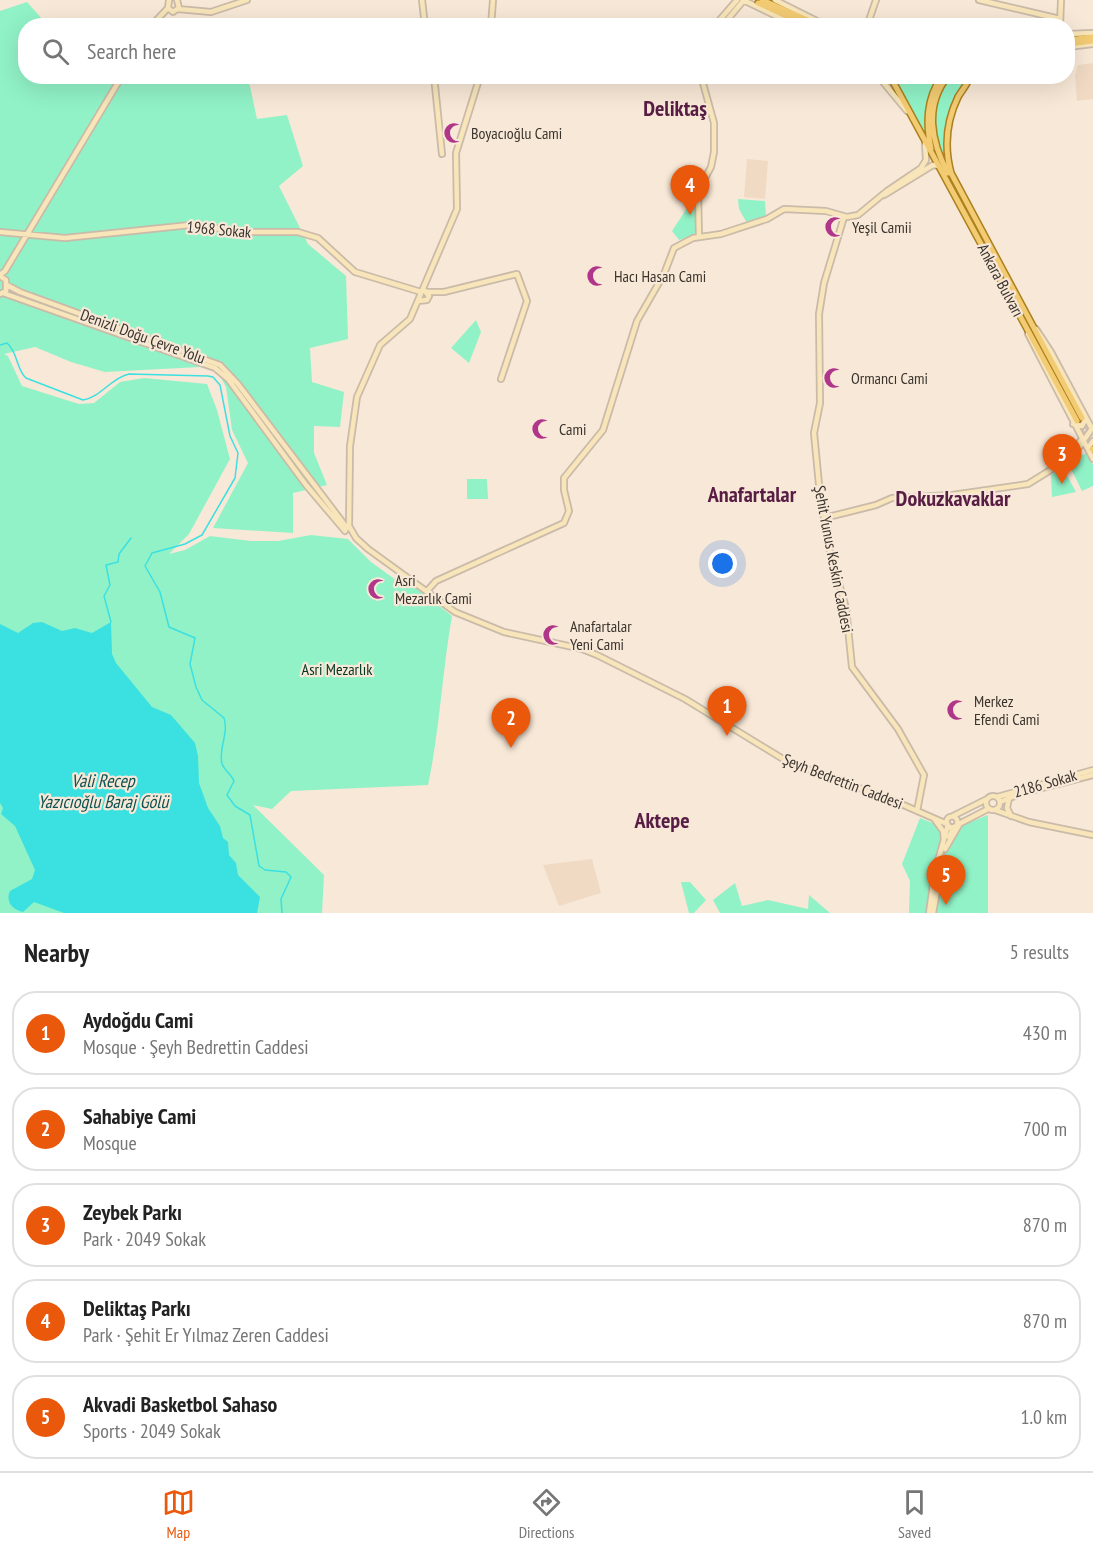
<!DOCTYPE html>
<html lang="en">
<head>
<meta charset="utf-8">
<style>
  :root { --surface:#fff; --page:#f6f6f6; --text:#222; --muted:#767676; --line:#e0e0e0; --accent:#ea580c }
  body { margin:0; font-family:"PT Sans Narrow",sans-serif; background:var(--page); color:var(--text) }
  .you { position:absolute; left:723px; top:564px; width:21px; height:21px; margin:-15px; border:4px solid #fff; border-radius:50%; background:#1a73e8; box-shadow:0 0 0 9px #1a73e833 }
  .badge { display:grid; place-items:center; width:39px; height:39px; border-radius:50%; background:var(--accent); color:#fff; font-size:20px; font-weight:700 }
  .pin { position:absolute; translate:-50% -50px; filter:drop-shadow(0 2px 3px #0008) }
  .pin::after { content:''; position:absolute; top:32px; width:21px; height:18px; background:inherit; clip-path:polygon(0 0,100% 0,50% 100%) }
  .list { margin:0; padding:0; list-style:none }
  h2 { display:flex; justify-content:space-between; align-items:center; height:78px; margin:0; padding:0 24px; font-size:26px }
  h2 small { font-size:20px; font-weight:400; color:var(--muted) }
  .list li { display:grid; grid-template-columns:39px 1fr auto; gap:18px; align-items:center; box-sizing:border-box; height:84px; margin:0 12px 12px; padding:0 12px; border:2px solid var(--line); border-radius:24px }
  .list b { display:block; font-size:22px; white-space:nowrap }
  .list p { margin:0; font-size:20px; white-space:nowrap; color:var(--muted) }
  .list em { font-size:20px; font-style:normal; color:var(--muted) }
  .icon { flex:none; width:33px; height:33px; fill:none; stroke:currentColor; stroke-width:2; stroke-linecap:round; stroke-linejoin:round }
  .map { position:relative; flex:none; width:1093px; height:913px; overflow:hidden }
  .search { position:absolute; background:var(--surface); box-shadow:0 6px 24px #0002; left:18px; right:18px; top:18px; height:66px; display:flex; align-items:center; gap:15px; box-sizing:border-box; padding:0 21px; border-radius:24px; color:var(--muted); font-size:22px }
  .sheet { height:558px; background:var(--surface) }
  nav { display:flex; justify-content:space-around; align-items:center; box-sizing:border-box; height:84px; border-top:2px solid var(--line); background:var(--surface); font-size:16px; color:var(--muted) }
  nav a { display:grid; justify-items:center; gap:3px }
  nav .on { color:var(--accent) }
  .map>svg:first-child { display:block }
  .built { fill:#f0dac4 }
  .green { fill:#91f2c7 }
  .water { fill:#3be0e1 }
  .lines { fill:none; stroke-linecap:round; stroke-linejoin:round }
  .stream { stroke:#3be0e1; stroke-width:1.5 }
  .secondary-tunnel { stroke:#d2c4b5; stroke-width:4.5; stroke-dasharray:4.5 2; stroke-linecap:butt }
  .secondary-casing { stroke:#cabaa9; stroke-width:8 }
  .primary-casing { stroke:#ac801e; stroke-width:8 }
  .secondary { stroke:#f8e5b9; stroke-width:4.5 }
  .primary { stroke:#f2cb73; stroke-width:5 }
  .labels { text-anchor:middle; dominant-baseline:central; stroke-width:4.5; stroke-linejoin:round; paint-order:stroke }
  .poi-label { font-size:16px; fill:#3a342d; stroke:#f8e8d7; text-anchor:start }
  .street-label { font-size:16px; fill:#3a342d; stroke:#f8e8d7 }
  .park-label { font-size:16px; fill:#003623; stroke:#f8e8d7 }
  .water-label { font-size:18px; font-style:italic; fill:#0e5353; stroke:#f8e8d7 }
  .district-label { font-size:22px; font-weight:bold; fill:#581d44; stroke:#f8e8d7 }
</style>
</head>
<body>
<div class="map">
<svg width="1093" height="913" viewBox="0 0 1093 913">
  <rect width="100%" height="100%" fill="#f8e8d7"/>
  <path class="built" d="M1093 63V99L1077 101 1075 76 1078 65Z
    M747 159 768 161 765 199 744 197Z
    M592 859 601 893 559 906 543 865Z"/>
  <path class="green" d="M27 2 43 20 42 25 26 26V76L248 77 257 119 287 115 303 166 279 186 308 244 346 276 348 339 310 348 312 382 344 392 340 427 314 426V453L327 485 293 493V533L213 528 248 463 232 430 226 387 218 372 200 367 105 372 71 362 35 347 4 354 8 356 22 386 79 404 94 403 120 382 144 378 207 384 217 410 230 459 189 534 169 554 185 550 210 536 251 541H278L311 535 348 539 371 562 396 580 401 576 452 616C442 672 440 729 428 785L291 791 272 809 253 805 324 875 322 913H0V11Z
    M891 77H970L960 93 947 135 955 184 938 163Z
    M738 199 765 201 766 217 747 223 739 209Z
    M691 202H694L697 230 694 235 679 240 672 231Z
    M476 320 481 332 469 363 451 348Z
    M1086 453 1093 465V486L1082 491 1068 463Z
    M1063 468 1076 492 1052 497 1051 475Z
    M467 479H487L488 499H467Z
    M988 815V913H909L910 881 902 864 920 818 950 830Z
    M681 882H690L706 900 694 913H689Z
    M735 883 742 906 768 900 808 909 809 895 830 913H720L713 900Z"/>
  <path class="water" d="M42 622 62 631 75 628 92 633 111 622 112 654 116 663 152 707 171 715 195 743 198 756 199 783 208 808 220 826 223 838 228 842 229 855 236 863 238 875 260 897 257 913H64L34 902 23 912C13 910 5 902 10 891L32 879 35 870 15 826 1 814 3 808 0 803V624L18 633 33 623Z"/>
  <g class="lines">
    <path class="stream" d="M0 345 7 343C18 352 16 369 26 378L83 400C101 397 111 378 129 374L208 376 213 377 220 385 230 436 238 453 235 478 202 535 185 544 152 553 145 566 160 592 169 627 195 638 190 664 196 687 202 700 224 718C229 734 218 749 222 764 225 771 231 774 234 781L227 795 235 806 250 815 259 866 265 870 286 872 291 877 281 899 282 913
      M111 622 104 596 110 585 106 565 118 562 119 554 131 538"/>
    <path class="secondary-tunnel" d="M1083 421 1093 439
      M1078 424 1092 448"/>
    <g class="secondary-casing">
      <path id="secondary" d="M169 0 168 8 173 12 179 8 177 0
        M422 0 425 26
        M743 0 797 26
        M775 0 827 26
        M979 0 1060 19
        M178 9 211 12 247 0
        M717 23 737 0
        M723 25 744 0
        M151 26 168 8
        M491 26 493 0
        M867 26 876 0
        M1060 26 1061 0
        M1068 34 1093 33
        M1068 47 1093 44
        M434 76 442 154
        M480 76 456 153 457 209 410 319 380 345 357 397 350 446 349 526 356 538 368 549 455 612 504 632 582 649 597 655 685 699 788 762 892 800 947 824
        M878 76 907 111
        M884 195 933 165 939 166
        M844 217 824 283 819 314 820 403 814 433 820 495 829 548 846 608 852 667 898 729 924 775 917 811
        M0 232 65 238 190 225 247 232H298L318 238 355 272 421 292
        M699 237 698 191 711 167 714 152V123L701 76
        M0 275 5 271 122 76
        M0 276 6 280V291L0 294
        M7 285 20 292 220 365 238 384 347 528 349 526
        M427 292H444L517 274 527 301 501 379
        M3 293 215 368 228 379 306 485 345 531
        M418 301 427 300 429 296 425 291
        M1036 329 1051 352 1092 429
        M1028 334 1093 459
        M1073 424 1082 426 1086 418
        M1088 448 1093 441
        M1069 456 1082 439
        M824 518 876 505 892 498 952 495 1028 484 1073 456 1093 427
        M427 591 436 581 564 523 569 511 564 490V478L603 430 637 321 664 274 674 248 693 238 721 234 767 219 784 209 826 211 847 217 858 215 887 191 921 168 926 160 925 143
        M986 803a7 7 0 1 1 14 0a7 7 0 1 1-14 0Z
        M997 797 1093 770
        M1009 798 1007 808 1011 816
        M1000 802 1022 793 1093 775
        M995 810 1029 822 1093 835
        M953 816 987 799
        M946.5 822a5.5 5.5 0 1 1 11 0a5.5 5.5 0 1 1-11 0Z
        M935 820 943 831 944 839
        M957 825 988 809
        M949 837 954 827
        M945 849 959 825
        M929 913 935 871 948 825
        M933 913 943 857"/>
    </g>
    <g class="primary-casing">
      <path id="primary" d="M762 0 821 26
        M758 3 808 26
        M1068 40 1093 37
        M1068 44 1093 41
        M890 76 1077 421
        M948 76C924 106 931 142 948 173
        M970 76C968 84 962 90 958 97 946 122 944 147 951 173L1082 418
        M931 149C926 123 926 99 942 76
        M1092 449 1093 450"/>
    </g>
    <use href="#secondary" class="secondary"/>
    <use href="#primary" class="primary"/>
  </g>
  <defs>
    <g id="mosque-bare" transform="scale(1.62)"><path d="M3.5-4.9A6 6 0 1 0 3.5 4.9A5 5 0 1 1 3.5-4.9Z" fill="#b03689" stroke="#f8e8d7" stroke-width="2.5" paint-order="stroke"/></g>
  </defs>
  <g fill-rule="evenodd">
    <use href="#mosque-bare" x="454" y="133"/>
    <use href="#mosque-bare" x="835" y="227"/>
    <use href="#mosque-bare" x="597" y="276"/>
    <use href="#mosque-bare" x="834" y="378"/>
    <use href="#mosque-bare" x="542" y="429"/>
    <use href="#mosque-bare" x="378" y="589"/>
    <use href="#mosque-bare" x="553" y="635"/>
    <use href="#mosque-bare" x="957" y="710"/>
  </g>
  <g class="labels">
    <g class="poi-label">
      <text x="471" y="133">Boyacıoğlu Cami</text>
      <text x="852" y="227">Yeşil Camii</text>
      <text x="614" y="276">Hacı Hasan Cami</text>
      <text x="851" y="378">Ormancı Cami</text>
      <text x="559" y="429">Cami</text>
      <text x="395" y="580">Asri<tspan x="395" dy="18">Mezarlık Cami</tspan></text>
      <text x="570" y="626">Anafartalar<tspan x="570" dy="18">Yeni Cami</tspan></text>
      <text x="974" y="701">Merkez<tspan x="974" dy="18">Efendi Cami</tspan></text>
    </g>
    <g class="street-label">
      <text transform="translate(219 229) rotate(5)">1968 Sokak</text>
      <text transform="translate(1001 280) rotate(62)">Ankara Bulvarı</text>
      <text transform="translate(143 336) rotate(20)">Denizli Doğu Çevre Yolu</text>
      <text transform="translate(834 559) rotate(79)">Şehit Yunus Keskin Caddesi</text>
      <text transform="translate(843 781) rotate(21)">Şeyh Bedrettin Caddesi</text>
      <text transform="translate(1045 783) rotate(-16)">2186 Sokak</text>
    </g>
    <g class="park-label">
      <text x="337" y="669">Asri Mezarlık</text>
    </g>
    <g class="water-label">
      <text x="103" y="780">Vali Recep<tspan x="103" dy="21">Yazıcıoğlu Baraj Gölü</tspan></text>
    </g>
    <g class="district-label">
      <text x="675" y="108">Deliktaş</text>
      <text x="752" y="494">Anafartalar</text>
      <text x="953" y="498">Dokuzkavaklar</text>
      <text x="662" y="820">Aktepe</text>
    </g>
  </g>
</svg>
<div class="you"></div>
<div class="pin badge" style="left:727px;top:736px">1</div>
<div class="pin badge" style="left:511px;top:748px">2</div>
<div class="pin badge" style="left:1062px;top:484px">3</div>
<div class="pin badge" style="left:690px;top:215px">4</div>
<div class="pin badge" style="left:946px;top:905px">5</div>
<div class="search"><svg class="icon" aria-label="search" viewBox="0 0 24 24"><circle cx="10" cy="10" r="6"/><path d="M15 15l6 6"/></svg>Search here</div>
</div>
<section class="sheet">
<h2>Nearby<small>5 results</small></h2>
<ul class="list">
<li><span class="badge">1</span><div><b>Aydoğdu Cami</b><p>Mosque · Şeyh Bedrettin Caddesi</p></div><em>430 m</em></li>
<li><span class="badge">2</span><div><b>Sahabiye Cami</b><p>Mosque</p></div><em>700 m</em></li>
<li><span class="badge">3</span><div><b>Zeybek Parkı</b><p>Park · 2049 Sokak</p></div><em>870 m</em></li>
<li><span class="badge">4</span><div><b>Deliktaş Parkı</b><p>Park · Şehit Er Yılmaz Zeren Caddesi</p></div><em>870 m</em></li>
<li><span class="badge">5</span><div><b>Akvadi Basketbol Sahaso</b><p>Sports · 2049 Sokak</p></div><em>1.0 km</em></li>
</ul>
</section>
<nav>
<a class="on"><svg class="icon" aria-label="map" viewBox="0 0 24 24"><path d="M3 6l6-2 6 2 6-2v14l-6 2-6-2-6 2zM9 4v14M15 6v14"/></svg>Map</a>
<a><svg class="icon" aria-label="directions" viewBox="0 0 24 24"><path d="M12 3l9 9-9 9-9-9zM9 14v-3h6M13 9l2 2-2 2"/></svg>Directions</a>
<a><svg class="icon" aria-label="saved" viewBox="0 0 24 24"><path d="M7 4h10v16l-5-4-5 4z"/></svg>Saved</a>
</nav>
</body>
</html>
